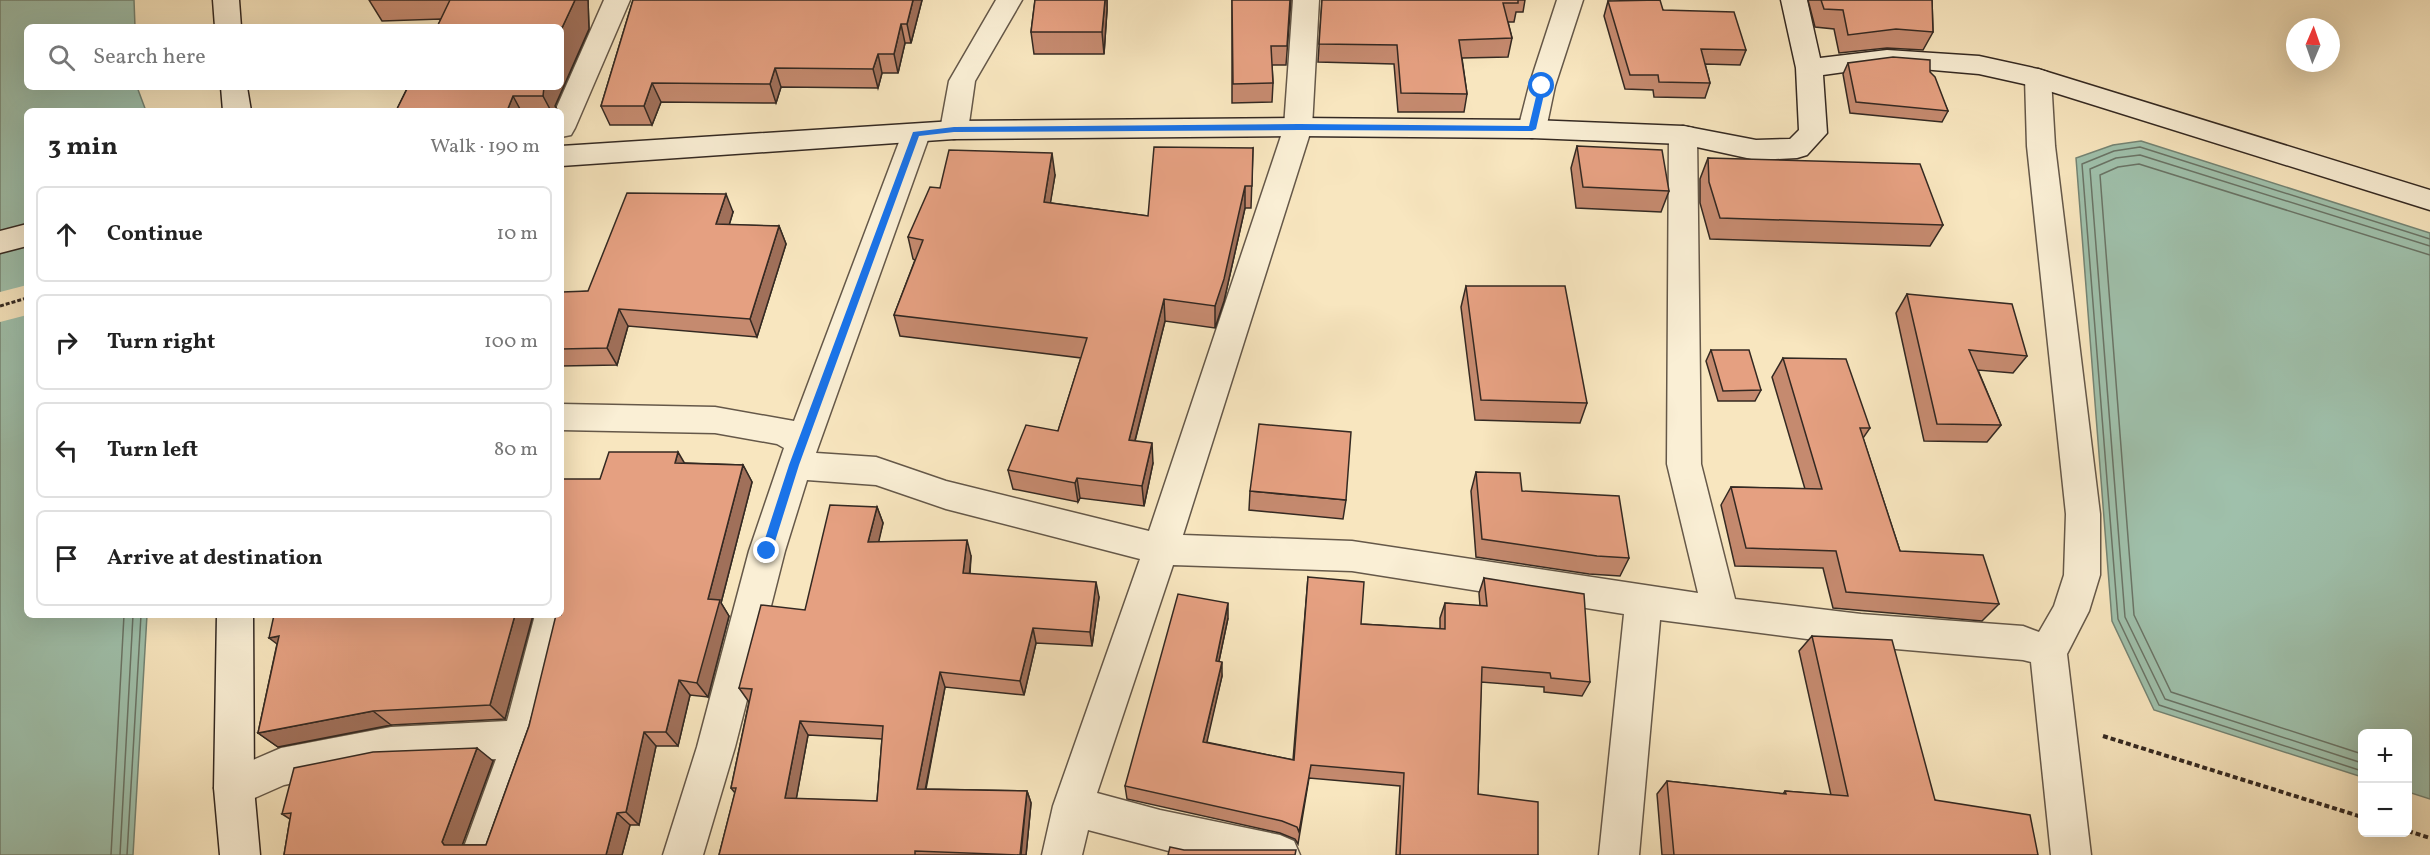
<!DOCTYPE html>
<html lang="en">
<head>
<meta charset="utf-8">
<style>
  :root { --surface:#fff; --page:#f2f2f2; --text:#222; --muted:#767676; --line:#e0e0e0 }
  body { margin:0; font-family:Vollkorn,serif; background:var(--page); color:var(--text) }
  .controls { position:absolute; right:18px; bottom:18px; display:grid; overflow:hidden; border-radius:9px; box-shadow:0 6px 24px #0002 }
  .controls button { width:54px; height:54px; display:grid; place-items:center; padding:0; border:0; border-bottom:2px solid var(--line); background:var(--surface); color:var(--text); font:30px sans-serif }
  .compass { position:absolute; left:2286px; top:18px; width:54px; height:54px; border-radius:50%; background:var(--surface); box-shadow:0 6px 24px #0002; rotate:2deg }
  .stop { position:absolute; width:18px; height:18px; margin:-14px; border:4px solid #1a73e8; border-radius:50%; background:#fff }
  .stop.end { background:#1a73e8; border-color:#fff; box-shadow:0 2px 6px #0008 }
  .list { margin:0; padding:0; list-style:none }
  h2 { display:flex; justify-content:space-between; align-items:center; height:78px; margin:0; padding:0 24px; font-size:26px }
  h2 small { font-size:20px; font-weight:400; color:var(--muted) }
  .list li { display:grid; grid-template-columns:39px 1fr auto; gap:18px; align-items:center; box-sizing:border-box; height:96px; margin:0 12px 12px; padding:0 12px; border:2px solid var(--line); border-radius:9px }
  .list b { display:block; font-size:22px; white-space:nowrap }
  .list em { font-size:20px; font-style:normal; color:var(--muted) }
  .icon { flex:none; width:33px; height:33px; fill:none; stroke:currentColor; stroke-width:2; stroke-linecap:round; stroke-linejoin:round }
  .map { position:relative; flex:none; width:2430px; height:855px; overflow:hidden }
  .search { position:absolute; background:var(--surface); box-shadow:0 6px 24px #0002; left:24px; top:24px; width:540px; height:66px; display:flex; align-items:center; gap:15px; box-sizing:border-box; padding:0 21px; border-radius:9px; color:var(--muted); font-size:22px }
  .panel { position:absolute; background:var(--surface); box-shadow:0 6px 24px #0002; left:24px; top:108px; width:540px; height:510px; border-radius:9px }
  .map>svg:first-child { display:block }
  .water { fill:#9fc0ab; stroke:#748474; stroke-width:1.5 }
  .pier { fill:#f8e6bf }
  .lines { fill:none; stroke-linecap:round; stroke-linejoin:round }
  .shore { stroke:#6a7466; stroke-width:1.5 }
  .street-casing { stroke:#655849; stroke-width:3 }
  .secondary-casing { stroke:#342922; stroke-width:3 }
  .path-far1 { stroke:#342922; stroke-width:3; stroke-dasharray:4 2; stroke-linecap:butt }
  .path { stroke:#342922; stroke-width:4; stroke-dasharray:5 3; stroke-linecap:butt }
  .street { fill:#faefd5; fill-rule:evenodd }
  .secondary { fill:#faefd5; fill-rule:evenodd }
  .wall { fill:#c58a6f; stroke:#342922; stroke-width:1.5; fill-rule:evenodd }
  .shaded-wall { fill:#a0705a; stroke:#342922; stroke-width:1.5 }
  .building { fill:#e5a081; stroke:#342922; stroke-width:1.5; fill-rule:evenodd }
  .route { fill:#1a73e8 }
</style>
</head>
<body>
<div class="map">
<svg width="2430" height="855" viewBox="0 0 2430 855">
  <rect width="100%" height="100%" fill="#f8e6bf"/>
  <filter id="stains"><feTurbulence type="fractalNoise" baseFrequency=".00333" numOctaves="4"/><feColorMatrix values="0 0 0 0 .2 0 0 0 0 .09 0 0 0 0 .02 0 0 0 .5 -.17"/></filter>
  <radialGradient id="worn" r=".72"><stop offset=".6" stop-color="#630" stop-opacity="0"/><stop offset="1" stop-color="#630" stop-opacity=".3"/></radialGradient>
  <path class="water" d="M0 0H134L135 27H27V87H137L146 111H27V615H147L133 855H0Z
    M2141 141 2430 233V799L2408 792V734H2362V777L2154 710 2112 621 2076 158 2113 145Z"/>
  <path class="pier" d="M27 285V315L0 322V292Z"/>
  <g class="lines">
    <path class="shore" d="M2362 754 2171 692 2134 615 2100 175 2118 167 2139 164 2430 255
      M2362 763 2165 699 2125 617 2090 169 2116 158 2140 155 2430 246
      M2362 771 2159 705 2118 619 2082 164 2114 151 2140 147 2430 239
      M111 855 124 615
      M120 855 133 615
      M127 855 141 615"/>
    <g class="street-casing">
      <path id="street" d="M604 0H630L575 128 571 135 561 137V111H555Z
        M996 0H1022L975 81 968 130 964 137 954 139 944 137 940 130 949 81Z
        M1293 0H1319L1312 127 1183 535 1352 541 1698 593 1667 464 1669 135 1673 128 1683 126 1693 128 1697 135 1701 464 1735 599 1861 614 2023 626 2039 632 2054 606 2064 575 2066 514 2027 146 2025 78 2029 72 2038 69 2047 72 2051 78 2055 146 2100 514V575L2089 611 2067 654 2091 855H2051L2031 662 2023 660 1861 646 1660 620 1639 855H1599L1624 614 1352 571 1173 565 1097 793 1160 810 1280 835 1294 841 1300 855H1184L1088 830 1082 855H1042L1053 806 1140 559 946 509 876 485 807 480 785 551 735 747 703 855H663L697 747 749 551 784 448 777 444 715 433 561 430V404L715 407 794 421 902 134 906 127 916 125 926 127 930 134 816 453 876 457 946 481 1149 531 1284 127Z
        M1557 0H1583L1555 86 1546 129 1542 136 1532 138 1522 136 1518 129 1529 86Z
        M561 602 566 604 571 615 541 739 501 855H461L496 759 391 763 284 785 234 807 220 802 214 788 220 774 281 748 391 727 507 721 535 615H561Z"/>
    </g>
    <g class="secondary-casing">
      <path id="secondary" d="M213 0H239L241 27H215Z
        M1781 0H1807L1820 58 1887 50 1979 56 2038 69 2430 190V210L2033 86 1979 74 1887 66 1823 75 1827 133 1807 155 1797 158 1756 160 1683 144 1532 138 1298 136 954 139 561 166V146L954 121 1298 118 1532 120 1683 126 1756 140 1790 139 1799 130 1796 68Z
        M221 87H247L251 111H223Z
        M27 224V246L0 253V231Z
        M217 615H253L254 788 260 855H220L214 788Z"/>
    </g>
    <path class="path-far1" d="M0 306 27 298"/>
    <path class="path" d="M2103 736 2362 817
      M2408 831 2430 838"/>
    <use href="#street" class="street"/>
    <use href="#secondary" class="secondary"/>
  </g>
  <path class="wall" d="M369 0H588L589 29 555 106 558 111H396L441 19 382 21Z
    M633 0H922L911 43H905L898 73H882L878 88 781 87 776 103 661 102 652 125H610L601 106Z
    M1035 0H1107V10L1104 54H1034L1031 32Z
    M1232 0H1291L1286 65H1272L1273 83 1272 102 1232 103Z
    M1322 0H1525L1523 12H1516L1514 22H1508L1512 38 1508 57 1462 58 1467 94 1464 112H1398L1394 64 1318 62Z
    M1808 0H1932L1933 32 1923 50 1887 48 1839 53 1834 29 1815 27Z
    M1608 1 1663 10 1746 50 1740 65 1705 64 1710 83 1705 98 1654 97 1653 90 1625 89 1604 16Z
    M1848 63 1930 72 1948 111 1942 122 1850 113 1843 74Z
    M1577 146 1669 191 1661 212 1576 208 1571 168Z
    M1253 148 1251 208H1245L1224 301 1215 328 1165 321 1135 441 1153 463 1144 506 1080 498 1078 502 1013 489 1008 470 1058 431 1081 358 900 336 894 315 915 260 913 259 908 237 940 188 1055 175 1050 203 1148 216Z
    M1708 158 1943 225 1930 246 1710 239 1700 203V179Z
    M733 212 729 225 779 226 786 244 757 337 628 326 617 365 561 366V294L588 291Z
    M1466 286 1587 403 1580 423 1475 420 1461 307Z
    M1907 294 2027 356 2013 373 1978 370 2001 425 1987 442 1924 441 1896 313Z
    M1711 350 1761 390 1755 401H1718L1706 361Z
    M1783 358 1870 428 1863 438 1900 551 1999 604 1982 621 1833 608 1823 568 1735 566 1721 505 1731 487 1805 489 1772 377Z
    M685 463 743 465 752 482 721 603 729 616 708 697 690 695 678 746H656L639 825H630L622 855H284L290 819 282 814 493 761 462 845H486L529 726 600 479Z
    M1476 472 1522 491 1629 558 1620 576 1589 574 1476 557 1471 491Z
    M1250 491 1346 500 1343 519 1249 510Z
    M877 507 883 523 878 542 971 556 970 574 1099 597 1092 646 1036 643 1024 695 945 687 926 789 1027 791 1031 803 1026 855H719L735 793 731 788 749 702 739 688 805 610ZM808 735 882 739 877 801 796 799Z
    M1308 577 1361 624 1440 629V618L1445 603 1480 606 1479 593 1484 578 1590 682 1582 696 1544 692V687L1481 682 1478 794 1538 855H1396L1400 786 1309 778 1298 844 1295 839 1280 833 1127 799 1125 786 1228 618 1219 661 1222 676 1206 742 1293 760Z
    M533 615 505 719 391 725 278 747 258 733 277 644Z
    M1812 636 1935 800 2038 855H1662L1657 794 1667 781 1783 794 1785 791 1831 795 1799 651Z"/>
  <path class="shaded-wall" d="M575 0H588L589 29 555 106 558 111H551L543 96 540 87H561V30Z
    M913 0H922L911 43 907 24Z
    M1105 0H1107V10L1104 54 1102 32Z
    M901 24 905 43 898 73 894 54Z
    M878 54 882 73 878 88 873 69Z
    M775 68 781 87 776 103 770 84Z
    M652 83 661 102 652 125 644 106Z
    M513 96 521 111H507Z
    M1052 153 1055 175 1047 224 1044 202Z
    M1245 186V208L1224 301 1215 328V306Z
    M726 194 733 212 724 242 716 224Z
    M779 226 786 244 757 337 750 319Z
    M1164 299 1165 321 1130 460 1129 440Z
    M619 309 628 326 617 365 607 348Z
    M1152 443 1153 463 1144 506 1142 486Z
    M678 452 688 469 675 463Z
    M743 465 752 482 721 603 729 616 708 697 697 683 708 599Z
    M1077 478 1080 498 1078 502 1075 483Z
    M877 507 883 523 875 558 868 542Z
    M967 540 971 556 968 589 963 573Z
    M1096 582 1099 597 1092 646 1090 632Z
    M1228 603V618L1216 675V661Z
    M515 615H533L505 719 490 705Z
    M1033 628 1036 643 1024 695 1020 681Z
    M279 636 289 653 269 638Z
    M1222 662V676L1204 755 1203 742Z
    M940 672 945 687 923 801 917 789Z
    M679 680 690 695 678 746 666 732Z
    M373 711 391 725 278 747 258 733Z
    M800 721 808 735 794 811 785 798Z
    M644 732 656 746 639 825 626 812Z
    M477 748 493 761 459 854 444 845 442 842Z
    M1027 791 1031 803 1026 855H1021Z
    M617 813 630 825 622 855H606Z"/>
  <path class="building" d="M450 0H575L561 30V27H437Z
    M633 0H913L907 24H901L894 54H878L873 69 775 68 770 84 652 83 644 106H601Z
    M1035 0H1105L1102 32H1031Z
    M1232 0H1290L1287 46H1271L1273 83 1233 84Z
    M1322 0H1518V3H1503L1512 38 1459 40 1467 94 1401 93 1397 45 1319 44Z
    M1660 0 1663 10 1734 12 1746 50 1701 49 1710 83 1659 82 1658 75H1630L1608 1Z
    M1821 0H1932L1933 32 1896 29 1848 35 1843 10 1824 9Z
    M1893 57 1930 60V72L1935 77 1948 111 1856 102 1848 63Z
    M408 87H544L543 96H513L507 111H396Z
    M1577 146 1662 150 1669 191 1583 187Z
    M1154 147 1253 148 1252 186H1245L1224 279 1215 306 1164 299 1129 440 1152 443 1142 486 1077 478 1075 483 1008 470 1026 425 1058 431 1087 338 894 315 923 240 908 237 930 187 940 188 949 150 1052 153 1044 202 1148 216Z
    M1708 158 1920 164 1943 225 1720 218 1709 182Z
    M627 193 726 194 716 224 779 226 750 319 619 309 607 348 561 349V294L562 292 588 291Z
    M1466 286H1565L1587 403 1481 400Z
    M1907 294 2012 304 2027 356 1969 350 2001 425 1937 424Z
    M1711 350H1749L1761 390 1723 391Z
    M1783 358 1846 359 1870 428H1860L1900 551 1983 555 1999 604 1846 592 1836 551 1746 548 1731 487 1822 489Z
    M1259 424 1351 432 1346 500 1250 491Z
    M609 452H678L675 463 743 465 708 599 720 600 697 683 679 680 666 732H644L626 812 617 813 606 855H284L291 813 282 814 294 768 373 752 477 748 442 842 444 845H486L529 726 556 615H561V479H600Z
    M1476 472 1520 473 1522 491 1619 496 1629 558 1597 556 1482 539Z
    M830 505 877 507 868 542 967 540 963 573 1096 582 1090 632 1033 628 1020 681 940 672 917 789 1027 791 1020 855 915 851V855H719L736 788H731L752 689 739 688 761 605 805 610ZM800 721 883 726 877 801 785 798Z
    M1308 577 1364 582 1361 624 1445 629V603L1487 606 1484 578 1584 594 1590 682 1551 678 1550 673 1482 667 1478 794 1538 802V855H1400L1404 773 1311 765 1299 832 1297 827 1282 821 1125 786 1178 594 1228 603 1216 661 1222 662 1203 742 1294 760Z
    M274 615H515L490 705 373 711 258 733 279 636 269 638Z
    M1812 636 1892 640 1935 800 2030 815 2038 855H1674L1667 781 1786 794 1785 791 1848 796Z
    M1170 847 1184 850H1296L1295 855H1168Z"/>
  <path class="route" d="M1539 84 1546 86 1536 129 1532 131 1299 130 954 132 919 136 799 465 772 551 770 555H763L761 551 789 465 913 132 954 127 1299 124 1529 126Z"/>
  <rect width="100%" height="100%" filter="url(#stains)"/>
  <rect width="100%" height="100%" fill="url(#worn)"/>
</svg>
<div class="controls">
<button>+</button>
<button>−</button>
</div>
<svg class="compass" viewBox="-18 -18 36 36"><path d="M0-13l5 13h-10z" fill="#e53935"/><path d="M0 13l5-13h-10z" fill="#767676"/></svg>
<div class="stop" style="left:1542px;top:86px"></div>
<div class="stop end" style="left:767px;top:551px"></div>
<div class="search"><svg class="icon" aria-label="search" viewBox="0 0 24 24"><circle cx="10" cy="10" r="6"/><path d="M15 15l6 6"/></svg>Search here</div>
<section class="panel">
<h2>3 min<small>Walk · 190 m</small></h2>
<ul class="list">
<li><svg class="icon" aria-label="ahead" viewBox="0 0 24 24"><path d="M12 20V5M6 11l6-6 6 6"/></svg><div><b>Continue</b></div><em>10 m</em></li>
<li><svg class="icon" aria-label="right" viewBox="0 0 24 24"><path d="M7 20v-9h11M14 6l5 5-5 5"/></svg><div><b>Turn right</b></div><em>100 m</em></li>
<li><svg class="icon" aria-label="left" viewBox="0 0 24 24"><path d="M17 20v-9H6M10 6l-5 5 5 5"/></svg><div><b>Turn left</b></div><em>80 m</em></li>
<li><svg class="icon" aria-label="arrive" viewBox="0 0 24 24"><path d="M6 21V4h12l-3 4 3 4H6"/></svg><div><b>Arrive at destination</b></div></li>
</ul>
</section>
</div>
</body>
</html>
